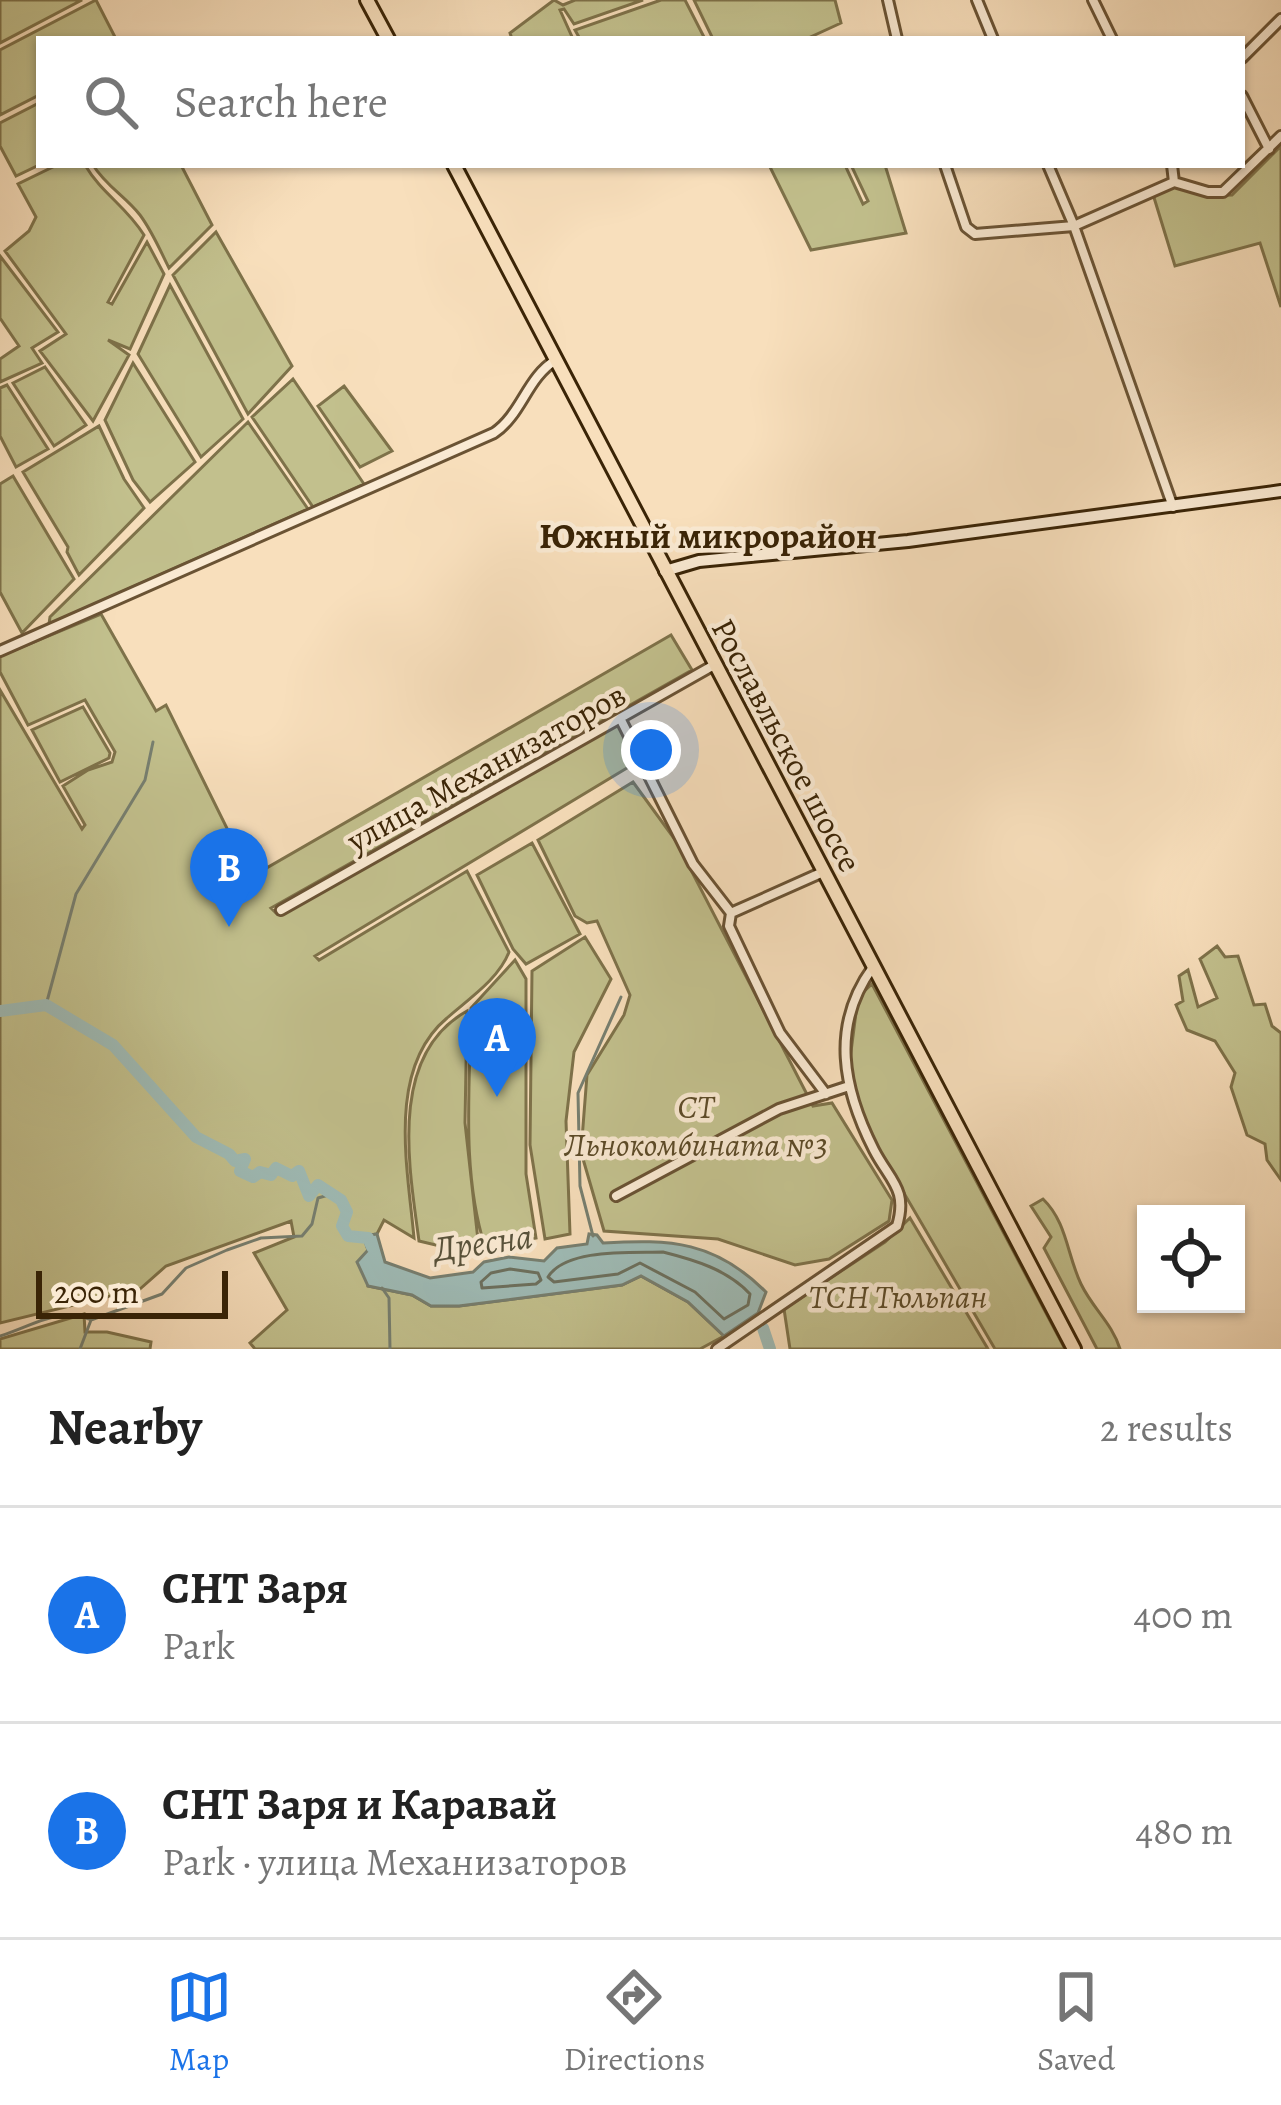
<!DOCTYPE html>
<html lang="en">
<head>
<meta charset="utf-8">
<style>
  :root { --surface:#fff; --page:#f6f6f6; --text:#222; --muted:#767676; --line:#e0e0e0; --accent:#1a73e8 }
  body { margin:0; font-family:Alegreya,serif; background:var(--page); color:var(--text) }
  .controls { position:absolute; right:36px; bottom:36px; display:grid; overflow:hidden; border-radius:0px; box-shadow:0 3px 9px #0004 }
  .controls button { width:108px; height:108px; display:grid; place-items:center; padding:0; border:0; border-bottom:3px solid var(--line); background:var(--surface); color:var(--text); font:60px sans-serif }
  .scale { position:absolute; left:36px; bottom:30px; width:192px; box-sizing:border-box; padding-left:12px; border:6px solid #3a2406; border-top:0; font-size:33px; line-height:42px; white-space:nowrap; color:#3a2406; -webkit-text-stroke:9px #faead3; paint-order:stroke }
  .you { position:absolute; left:651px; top:750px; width:42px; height:42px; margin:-30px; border:9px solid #fff; border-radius:50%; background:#1a73e8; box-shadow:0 0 0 18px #1a73e833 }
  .badge { display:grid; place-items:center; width:78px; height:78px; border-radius:50%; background:var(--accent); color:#fff; font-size:39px; font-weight:700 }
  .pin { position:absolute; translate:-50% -99px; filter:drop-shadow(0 3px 6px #0008) }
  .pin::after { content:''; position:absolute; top:63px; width:42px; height:36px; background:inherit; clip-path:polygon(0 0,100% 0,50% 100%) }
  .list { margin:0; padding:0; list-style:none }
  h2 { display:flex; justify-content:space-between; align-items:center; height:156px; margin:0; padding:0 48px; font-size:51px }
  h2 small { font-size:39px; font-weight:400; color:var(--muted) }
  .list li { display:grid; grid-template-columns:78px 1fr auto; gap:36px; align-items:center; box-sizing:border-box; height:216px; padding:0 48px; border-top:3px solid var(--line) }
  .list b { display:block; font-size:45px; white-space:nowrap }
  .list p { margin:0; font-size:39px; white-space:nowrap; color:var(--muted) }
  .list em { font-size:39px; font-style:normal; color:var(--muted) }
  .icon { flex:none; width:66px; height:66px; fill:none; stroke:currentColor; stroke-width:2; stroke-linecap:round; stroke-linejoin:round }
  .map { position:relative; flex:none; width:1281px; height:1349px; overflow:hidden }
  .search { position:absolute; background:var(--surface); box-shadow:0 3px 9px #0004; left:36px; right:36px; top:36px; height:132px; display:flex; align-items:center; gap:30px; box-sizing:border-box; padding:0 42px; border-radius:0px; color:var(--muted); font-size:45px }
  .sheet { height:588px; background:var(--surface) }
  nav { display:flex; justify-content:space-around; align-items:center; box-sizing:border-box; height:168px; border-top:3px solid var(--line); background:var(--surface); font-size:33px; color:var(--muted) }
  nav a { display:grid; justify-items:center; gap:6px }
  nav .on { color:var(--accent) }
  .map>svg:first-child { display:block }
  .green { fill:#c2c08d; stroke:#7e724a; stroke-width:3 }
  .water { fill:#9fbcb7; stroke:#777f70; stroke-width:3 }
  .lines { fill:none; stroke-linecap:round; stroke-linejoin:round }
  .shore { stroke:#6c705e; stroke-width:3 }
  .stream { stroke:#777f70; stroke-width:3 }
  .river { stroke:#9fbcb7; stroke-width:12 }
  .street-casing { stroke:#6a5334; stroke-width:14 }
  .secondary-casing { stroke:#3a2406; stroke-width:16 }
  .primary-casing { stroke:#3a2406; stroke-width:18 }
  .street { stroke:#faead3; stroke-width:8 }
  .secondary { stroke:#faead3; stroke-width:10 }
  .primary { stroke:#f8dfbc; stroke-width:12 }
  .labels { text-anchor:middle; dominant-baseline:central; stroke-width:9; stroke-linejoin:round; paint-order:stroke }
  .street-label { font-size:33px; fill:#3a2406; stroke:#faead3 }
  .park-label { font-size:33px; font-style:italic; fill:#5c4b28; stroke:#faead3 }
  .neighbourhood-label { font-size:36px; font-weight:bold; fill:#3a2406; stroke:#faead3 }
  .water-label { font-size:36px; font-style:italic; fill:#58523b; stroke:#faead3 }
</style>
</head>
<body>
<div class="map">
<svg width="1281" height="1349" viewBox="0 0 1281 1349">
  <rect width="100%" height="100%" fill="#f8dfbc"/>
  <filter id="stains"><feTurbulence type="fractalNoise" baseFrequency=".00167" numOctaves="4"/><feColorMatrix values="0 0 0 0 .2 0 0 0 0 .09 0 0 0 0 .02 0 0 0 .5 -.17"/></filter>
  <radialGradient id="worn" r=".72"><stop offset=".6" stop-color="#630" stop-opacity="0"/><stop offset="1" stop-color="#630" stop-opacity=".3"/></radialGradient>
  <path class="green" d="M0 0H82L0 43Z
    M96 0 116 39H39V95L0 115V50Z
    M554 0 563 5 575 0H643L574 24 564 9 560 10 573 39H512L510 33Z
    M661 0H685L705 39H580L575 30Z
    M694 0H835L841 23 806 39H713Z
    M39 103V165L16 176 0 146V123Z
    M1281 146V307L1260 243 1175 266 1152 191 1180 184 1205 196 1232 195Z
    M57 165H85C102 194 125 205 144 235L108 302 112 304 147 242 164 274 130 349 108 340 129 355 93 421 40 351 66 334 5 251 29 231 36 217 18 184Z
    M93 165H181L212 225 169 268C160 250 152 231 140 215 125 196 106 186 93 165Z
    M769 165H845L863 204 868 201 851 165H885L906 233 811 250Z
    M216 232 292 366 248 414 173 275Z
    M0 256 58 332 32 348 42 363 0 382V359L19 346 0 318Z
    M170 285 243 419 201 457 138 354Z
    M133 363 195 462 150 502 133 480 105 420Z
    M45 367 86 425 54 446 13 383Z
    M293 379 364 484 313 507 252 417Z
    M7 385 48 449 16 467 0 436V388Z
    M344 386 392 451 360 467 318 406Z
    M248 422 308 509 49 624 50 617Z
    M99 426 124 479 144 508 79 575 67 552 68 547 23 472Z
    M13 476 74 579 22 633 0 592V484Z
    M101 614 156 711 166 705 251 877 671 635 692 670 271 908 277 914 617 720 637 762 315 956 319 960 467 871 509 952C499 979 467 1000 447 1018 386 1069 408 1169 414 1238L384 1220 377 1234 364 1236 368 1250V1286L412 1295 431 1306H459L622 1285 641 1276 688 1302 724 1336 700 1349H255L250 1343 287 1310 254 1253 294 1237 291 1221 166 1266 140 1289 0 1323V690L82 829 85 825 63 786 88 770 112 762 115 752 85 700 28 725 0 672V656Z
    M83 707 110 753 109 758 60 782 32 730Z
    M633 782 676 841 813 1106 832 1103 892 1200 889 1221 829 1259 795 1265 718 1239 604 1231 581 1152 587 1075 624 1015 630 995 597 921 587 923 575 916 538 840Z
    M532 843 580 934 526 964 513 949 477 875Z
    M585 937 611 979 574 1052 566 1121 570 1234 545 1239 530 1145 532 971Z
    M1217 946 1225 957 1238 956 1254 1005 1265 1004 1272 1026 1281 1033V1180L1267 1160 1265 1144 1247 1135 1231 1087 1235 1073 1215 1041 1187 1030 1176 1005 1183 1001 1179 976 1188 970 1198 1007 1217 998 1200 959Z
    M515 960 526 979V1174L536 1238 485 1247C461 1171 470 1087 471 1008Z
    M872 984 1065 1349H995L863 1123 848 1075 858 997Z
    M467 1011 465 1123 479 1249 465 1252 419 1241C409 1166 388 1055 467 1011Z
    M1043 1199C1067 1222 1067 1255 1081 1284 1093 1309 1112 1323 1120 1349H1097L1044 1248 1051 1237 1031 1206Z
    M910 1218 988 1349H790L784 1309 885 1242Z
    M84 1314 85 1332H107L151 1342 150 1349H0V1339Z"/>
  <path class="water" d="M377 1234 385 1262 430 1278 473 1272 484 1262 509 1257 544 1261 557 1248 587 1244 589 1234 597 1235 603 1243C671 1239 715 1241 766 1292L758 1313 724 1336 688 1302 641 1276 622 1285 459 1306H431L412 1295 368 1286 357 1262 368 1250 363 1236Z"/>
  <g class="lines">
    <path class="shore" d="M663 1252C695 1260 728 1270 750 1294L748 1305 724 1319 695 1292 640 1263 618 1274 554 1282 548 1277C566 1248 632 1253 663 1252Z
      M510 1269 538 1273 541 1280 536 1284 482 1288 481 1282 491 1273Z"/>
    <path class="stream" d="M46 1005 76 894 145 780 153 742
      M593 1236 580 1186 578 1093 621 997
      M382 1288 389 1298 390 1349
      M0 1336C31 1327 56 1307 89 1319
      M80 1349 91 1320 162 1294 186 1268 227 1250 261 1238 302 1236 312 1224 318 1198 332 1194"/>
    <path class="river" d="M0 1011 46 1005 113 1045 196 1137 229 1154 235 1161 245 1159 240 1171 253 1177 260 1172 271 1175 276 1168 292 1176 299 1171 309 1196 318 1185 341 1200 347 1212 342 1226 348 1236 368 1238 372 1247
      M763 1328 770 1349"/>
    <g class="street-casing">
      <path id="street" d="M888 0 897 39
        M977 0 993 39
        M1093 0 1112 39
        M1242 58 1281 19
        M1242 96 1269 149
        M945 165 966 227 975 234 1074 226 1174 182 1172 165
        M1048 165 1074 226 1173 507
        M1174 182 1208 192H1223L1281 136
        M0 651 494 433C522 414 527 377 556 360
        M621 720 693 864 731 913 729 926 780 1033 826 1094
        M281 910 714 665
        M731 913 823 872
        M616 1196 779 1109 846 1087
        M717 1349 897 1226C908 1189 890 1181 874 1150 843 1089 830 1026 873 967"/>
    </g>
    <g class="secondary-casing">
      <path id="secondary" d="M665 571 699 561 908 541 1281 491"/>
    </g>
    <g class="primary-casing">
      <path id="primary" d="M367 0 388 39
        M454 165 1074 1349"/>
    </g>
    <use href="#street" class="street"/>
    <use href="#secondary" class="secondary"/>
    <use href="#primary" class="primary"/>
  </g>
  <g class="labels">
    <g class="street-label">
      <text transform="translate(787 745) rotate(62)">Рославльское шоссе</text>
      <text transform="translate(486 767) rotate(-29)">улица Механизаторов</text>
    </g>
    <g class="park-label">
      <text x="696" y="1106">СТ<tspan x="696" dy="38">Льнокомбината №3</tspan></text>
      <text x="898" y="1296">ТСН Тюльпан</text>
    </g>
    <g class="neighbourhood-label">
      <text x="708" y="535">Южный микрорайон</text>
    </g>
    <g class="water-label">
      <text transform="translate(483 1242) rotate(-8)">Дресна</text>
    </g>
  </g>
  <rect width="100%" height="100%" filter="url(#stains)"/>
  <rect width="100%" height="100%" fill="url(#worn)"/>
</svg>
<div class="controls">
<button><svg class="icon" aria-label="locate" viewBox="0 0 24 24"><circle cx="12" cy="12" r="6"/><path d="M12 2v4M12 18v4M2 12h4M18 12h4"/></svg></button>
</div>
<div class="scale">200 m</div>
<div class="you"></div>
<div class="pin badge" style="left:497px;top:1097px">A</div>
<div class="pin badge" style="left:229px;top:927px">B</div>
<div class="search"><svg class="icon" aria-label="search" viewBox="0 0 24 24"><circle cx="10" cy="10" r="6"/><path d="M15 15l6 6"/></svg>Search here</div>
</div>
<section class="sheet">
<h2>Nearby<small>2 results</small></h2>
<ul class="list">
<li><span class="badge">A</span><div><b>СНТ Заря</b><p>Park</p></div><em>400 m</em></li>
<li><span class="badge">B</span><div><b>СНТ Заря и Каравай</b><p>Park · улица Механизаторов</p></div><em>480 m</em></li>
</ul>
</section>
<nav>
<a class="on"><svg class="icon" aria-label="map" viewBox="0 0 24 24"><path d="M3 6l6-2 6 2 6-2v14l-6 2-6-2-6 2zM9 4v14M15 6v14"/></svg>Map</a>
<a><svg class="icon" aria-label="directions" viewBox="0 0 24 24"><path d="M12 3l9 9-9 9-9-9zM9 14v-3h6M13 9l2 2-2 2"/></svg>Directions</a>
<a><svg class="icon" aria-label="saved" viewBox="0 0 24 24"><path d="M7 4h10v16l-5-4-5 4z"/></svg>Saved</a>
</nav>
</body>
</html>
